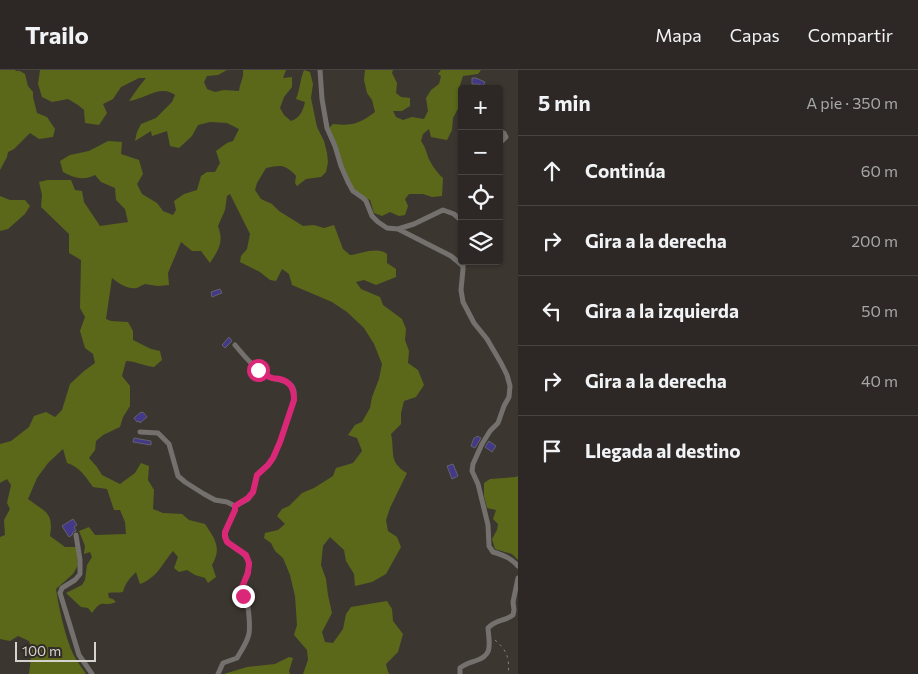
<!DOCTYPE html>
<html lang="es">
<head>
<meta charset="utf-8">
<style>
  :root { --surface:#2d2825; --page:#393432; --text:#f1f3f6; --muted:#a7a6a7; --line:#484442 }
  body { margin:0; font-family:Commissioner,sans-serif; background:var(--page); color:var(--text) }
  .controls { position:absolute; right:15px; top:15px; display:grid; overflow:hidden; border-radius:5px; box-shadow:0 1px 4px #0004 }
  .controls button { width:45px; height:45px; display:grid; place-items:center; padding:0; border:0; border-bottom:1px solid var(--line); background:var(--surface); color:var(--text); font:25px sans-serif }
  .scale { position:absolute; left:15px; bottom:12px; width:81px; box-sizing:border-box; padding-left:5px; border:2px solid #d6d2cf; border-top:0; font-size:14px; line-height:18px; white-space:nowrap; color:#d6d2cf; -webkit-text-stroke:4px #322c27; paint-order:stroke }
  .stop { position:absolute; width:15px; height:15px; margin:-11px; border:4px solid #db2777; border-radius:50%; background:#fff }
  .stop.end { background:#db2777; border-color:#fff; box-shadow:0 1px 5px #0008 }
  .list { margin:0; padding:0; list-style:none }
  h2 { display:flex; justify-content:space-between; align-items:center; height:65px; margin:0; padding:0 20px; font-size:21px }
  h2 small { font-size:16px; font-weight:400; color:var(--muted) }
  .list li { display:grid; grid-template-columns:32px 1fr auto; gap:15px; align-items:center; box-sizing:border-box; height:70px; padding:0 20px; border-top:1px solid var(--line) }
  .list b { display:block; font-size:19px; white-space:nowrap }
  .list em { font-size:16px; font-style:normal; color:var(--muted) }
  .icon { flex:none; width:28px; height:28px; fill:none; stroke:currentColor; stroke-width:2; stroke-linecap:round; stroke-linejoin:round }
  .map { position:relative; flex:none; width:518px; height:604px; overflow:hidden }
  header { display:flex; align-items:center; gap:30px; box-sizing:border-box; height:70px; padding:0 25px; background:var(--surface); border-bottom:1px solid var(--line) }
  header strong { font-size:24px }
  nav { display:flex; gap:28px; margin-inline-start:auto; font-size:18px }
  main { display:flex }
  aside { flex:1; background:var(--surface) }
  .map>svg:first-child { display:block }
  .forest { fill:#5b681a }
  .building { fill:#443988; stroke:#62626a }
  .lines { fill:none; stroke-linecap:round; stroke-linejoin:round }
  .path { stroke:#85807c; stroke-width:1; stroke-dasharray:2.5 4; stroke-linecap:butt }
  .street { stroke:#73706e; stroke-width:5 }
  .route { stroke:#db2777; stroke-width:6 }
</style>
</head>
<body>
<header>
<strong>Trailo</strong>
<nav><a>Mapa</a><a>Capas</a><a>Compartir</a></nav>
</header>
<main>
<div class="map">
<svg width="518" height="604" viewBox="0 0 518 604">
  <rect width="100%" height="100%" fill="#3c3631"/>
  <path class="forest" d="M0 0H15L16 1H20L25 4 28 16 33 22V27L37 43 47 47 55 59 53 67 39 69 30 63 14 79 8 82 7 87 0 100Z
    M40 0H227L218 5 207 6 204 12 207 19 215 22 224 20 239 21C240 13 244 8 243 0H286L283 8 292 7V17L284 27 280 38 284 45 291 51C300 48 303 41 305 32L296 29C300 19 300 10 304 0L310 2 313 14 311 28 317 57 324 71 327 83 328 92 326 102 321 107 306 109 297 116 295 113 296 106C285 94 281 95 266 98L257 113 255 120 261 129 272 134 279 141 303 156 314 155 324 158 334 155 343 179 350 185C361 184 377 176 387 184V193L396 199V207L376 215 364 210 356 212 361 219 380 227 383 235 402 249 406 259 405 270 409 281 408 293 418 300 424 315 416 327 404 331 401 343V354L391 364C395 382 388 392 407 403L390 438 386 450 388 461 397 467 401 477 386 504 372 512 355 516 354 504 346 491 344 480 330 467 323 476 321 495 326 509 328 525 332 543 322 562 325 572 333 573 343 559 346 544 351 537 387 531 392 539 393 551 403 564 398 582 386 594 388 602 390 604H303L308 590 307 580 294 565 297 555 295 526 290 505 283 488 275 481 271 473 264 468 265 463 278 460 285 454 277 446 282 439 289 436 302 423 314 418 333 406 336 398 353 393 362 381 357 368 348 365 355 355 362 352 370 338 372 327 379 309 382 294 374 274 364 258 347 242 332 232 292 215 289 204 282 199 276 211 270 210 260 202 240 192 241 186 247 179 250 164 230 124 227 126 225 140 218 156C224 172 219 179 210 193L201 181H192L181 172 168 203 169 215 158 216 145 214C144 214 137 218 137 218 128 220 118 213 112 208L106 249 111 251 128 252 133 261V270L151 279 160 281 162 290 154 297C145 296 135 291 126 291L122 306 130 316V336L123 347 120 357 103 365 96 371 95 380 89 388 97 397 102 405 120 414 135 403 141 393 149 396 148 410 154 420 153 439 163 443 182 444 189 450 205 454C215 469 222 478 212 495L216 507 208 513 205 508 195 505 187 500 179 502 174 498 178 487 173 481C161 495 158 507 140 514L136 502C130 508 125 513 123 522 118 523 113 522 108 523L109 528 113 529 116 532C103 538 103 527 92 543L88 538 81 537 66 523 82 515 85 510 87 495 92 487 90 482 84 484 85 476 79 461 89 457 95 465 126 464 125 452 120 440H114L107 419 93 417C85 406 80 397 67 393L63 379 48 393 37 408 28 429C45 442 54 442 50 466L65 477H76L78 495 73 504 56 519C59 539 65 566 73 584 77 591 82 598 86 604H29L32 579 29 571 18 566 10 571 0 569V467L5 465 4 450 10 439 7 433 11 415 7 409 0 413V374L11 371 29 357 34 346 46 342 55 347 62 340 70 314 84 301 95 293 93 284 85 278 80 261 85 247 80 238 81 190 69 183V164L41 137 42 125 39 112 47 110H71L75 120 82 121 84 132 100 156 128 152 125 139 116 130 115 118 101 112 95 105C83 111 74 108 63 102L60 91 70 85 89 81 108 71 122 72 121 84 139 90 143 104 137 114 142 124 157 133 163 141 173 145 176 140 174 131 184 124 197 120 201 106 207 102H215L220 93 216 81 227 73 233 71 239 59 227 53 210 52 198 55 192 66 179 78 170 76 167 61 152 66 151 61 135 71 137 62 141 54 156 48 172 32 175 25C161 14 145 29 129 31L138 18 146 8H139L121 17 113 29 103 34 107 43 99 55 85 53 84 40 78 35 68 29 52 32 42 27 38 14Z
    M365 0H393L392 3 397 13 396 23 401 27 410 28V36L402 41H393L396 47 403 50 412 47 424 49 428 41 426 28 431 20 439 14 441 6 438 4 441 0H481L478 4 463 6 460 15 461 33 453 48 452 60 447 70 431 67 429 59 423 64 421 71C425 77 426 80 428 87 431 94 437 103 443 108L442 126 432 127 423 124H409L405 129 408 136 405 145 399 146 390 142 382 146 374 143 370 130 354 123 328 59 333 54C352 56 359 54 375 42L372 30 367 23 364 10Z
    M0 126 10 130H25L30 136 25 144 8 159 0 161Z
    M518 406V490L512 484 495 479 492 469 497 460 498 454 493 449 496 440 487 438 484 426V413L490 409 516 407Z
    M289 587 293 588 289 601 290 604H224L247 597 275 594Z"/>
  <path class="building" d="M472 8H476L485 12 483 16 478 14H472Z
    M220 219 222 223 212 227 211 222Z
    M229 267 232 271 225 278 222 275Z
    M141 342V343L143 342 147 347 140 353 139 351 137 352 134 348Z
    M477 366 481 368 475 378 471 376 474 368H475Z
    M134 368 151 371V375L133 372Z
    M489 371 496 376 492 382 485 377Z
    M453 394 458 406 452 409 447 396Z
    M73 449 77 455 74 457 76 461 73 462 72 465 69 467 62 456Z"/>
  <g class="lines">
    <path class="path" d="M495 570C507 580 510 589 508 604"/>
    <path class="street" d="M320 0 322 29 327 58 335 76 341 96 348 112 353 121 363 128 366 131 372 146 378 152 387 158 398 159 414 154 443 140 454 144 462 151
      M499 61 504 63 506 67 502 71 499 72
      M462 64V65
      M398 159 451 186 463 196
      M463 191V199L461 220 463 232 474 253 487 269 501 293 507 305 510 316 509 327 504 336 498 353 490 361 482 374 473 394 472 401 478 414 488 455 489 476 493 482C503 485 511 488 518 496
      M140 362 158 363 169 374 178 406 185 412 204 424 215 430 227 432 235 436
      M235 436 248 429 253 422 257 405 268 395 273 388 280 372 294 330C294 324 295 319 291 315 285 309 276 310 269 307 255 299 245 287 235 275
      M76 465 80 490V504L75 510 62 518 60 523 79 585 92 604
      M218 604 223 593 237 588C241 581 246 574 248 567 251 560 249 545 248 537 246 530 242 525 243 519 243 510 250 501 249 493 247 479 221 477 226 461 228 454 232 447 235 440V436
      M460 604V598C465 594 469 593 475 591 494 585 489 574 488 558 495 550 505 551 513 545L514 540 513 532 518 508"/>
  </g>
  <g class="lines">
    <path class="route" d="M243 526 242 517 248 503 249 493 246 485 227 472 225 467V462L235 440V436L248 428 253 422 257 405 268 395 273 388 280 372 294 330C294 319 291 312 280 309 277 308 274 309 272 308 267 307 262 302 258 300"/>
  </g>
</svg>
<div class="controls">
<button>+</button>
<button>−</button>
<button><svg class="icon" aria-label="locate" viewBox="0 0 24 24"><circle cx="12" cy="12" r="6"/><path d="M12 2v4M12 18v4M2 12h4M18 12h4"/></svg></button>
<button><svg class="icon" aria-label="layers" viewBox="0 0 24 24"><path d="M12 4l9 5-9 5-9-5zM3 14l9 5 9-5"/></svg></button>
</div>
<div class="scale">100 m</div>
<div class="stop" style="left:258px;top:300px"></div>
<div class="stop end" style="left:243px;top:526px"></div>
</div>
<aside>
<h2>5 min<small>A pie · 350 m</small></h2>
<ul class="list">
<li><svg class="icon" aria-label="ahead" viewBox="0 0 24 24"><path d="M12 20V5M6 11l6-6 6 6"/></svg><div><b>Continúa</b></div><em>60 m</em></li>
<li><svg class="icon" aria-label="right" viewBox="0 0 24 24"><path d="M7 20v-9h11M14 6l5 5-5 5"/></svg><div><b>Gira a la derecha</b></div><em>200 m</em></li>
<li><svg class="icon" aria-label="left" viewBox="0 0 24 24"><path d="M17 20v-9H6M10 6l-5 5 5 5"/></svg><div><b>Gira a la izquierda</b></div><em>50 m</em></li>
<li><svg class="icon" aria-label="right" viewBox="0 0 24 24"><path d="M7 20v-9h11M14 6l5 5-5 5"/></svg><div><b>Gira a la derecha</b></div><em>40 m</em></li>
<li><svg class="icon" aria-label="arrive" viewBox="0 0 24 24"><path d="M6 21V4h12l-3 4 3 4H6"/></svg><div><b>Llegada al destino</b></div></li>
</ul>
</aside>
</main>
</body>
</html>
